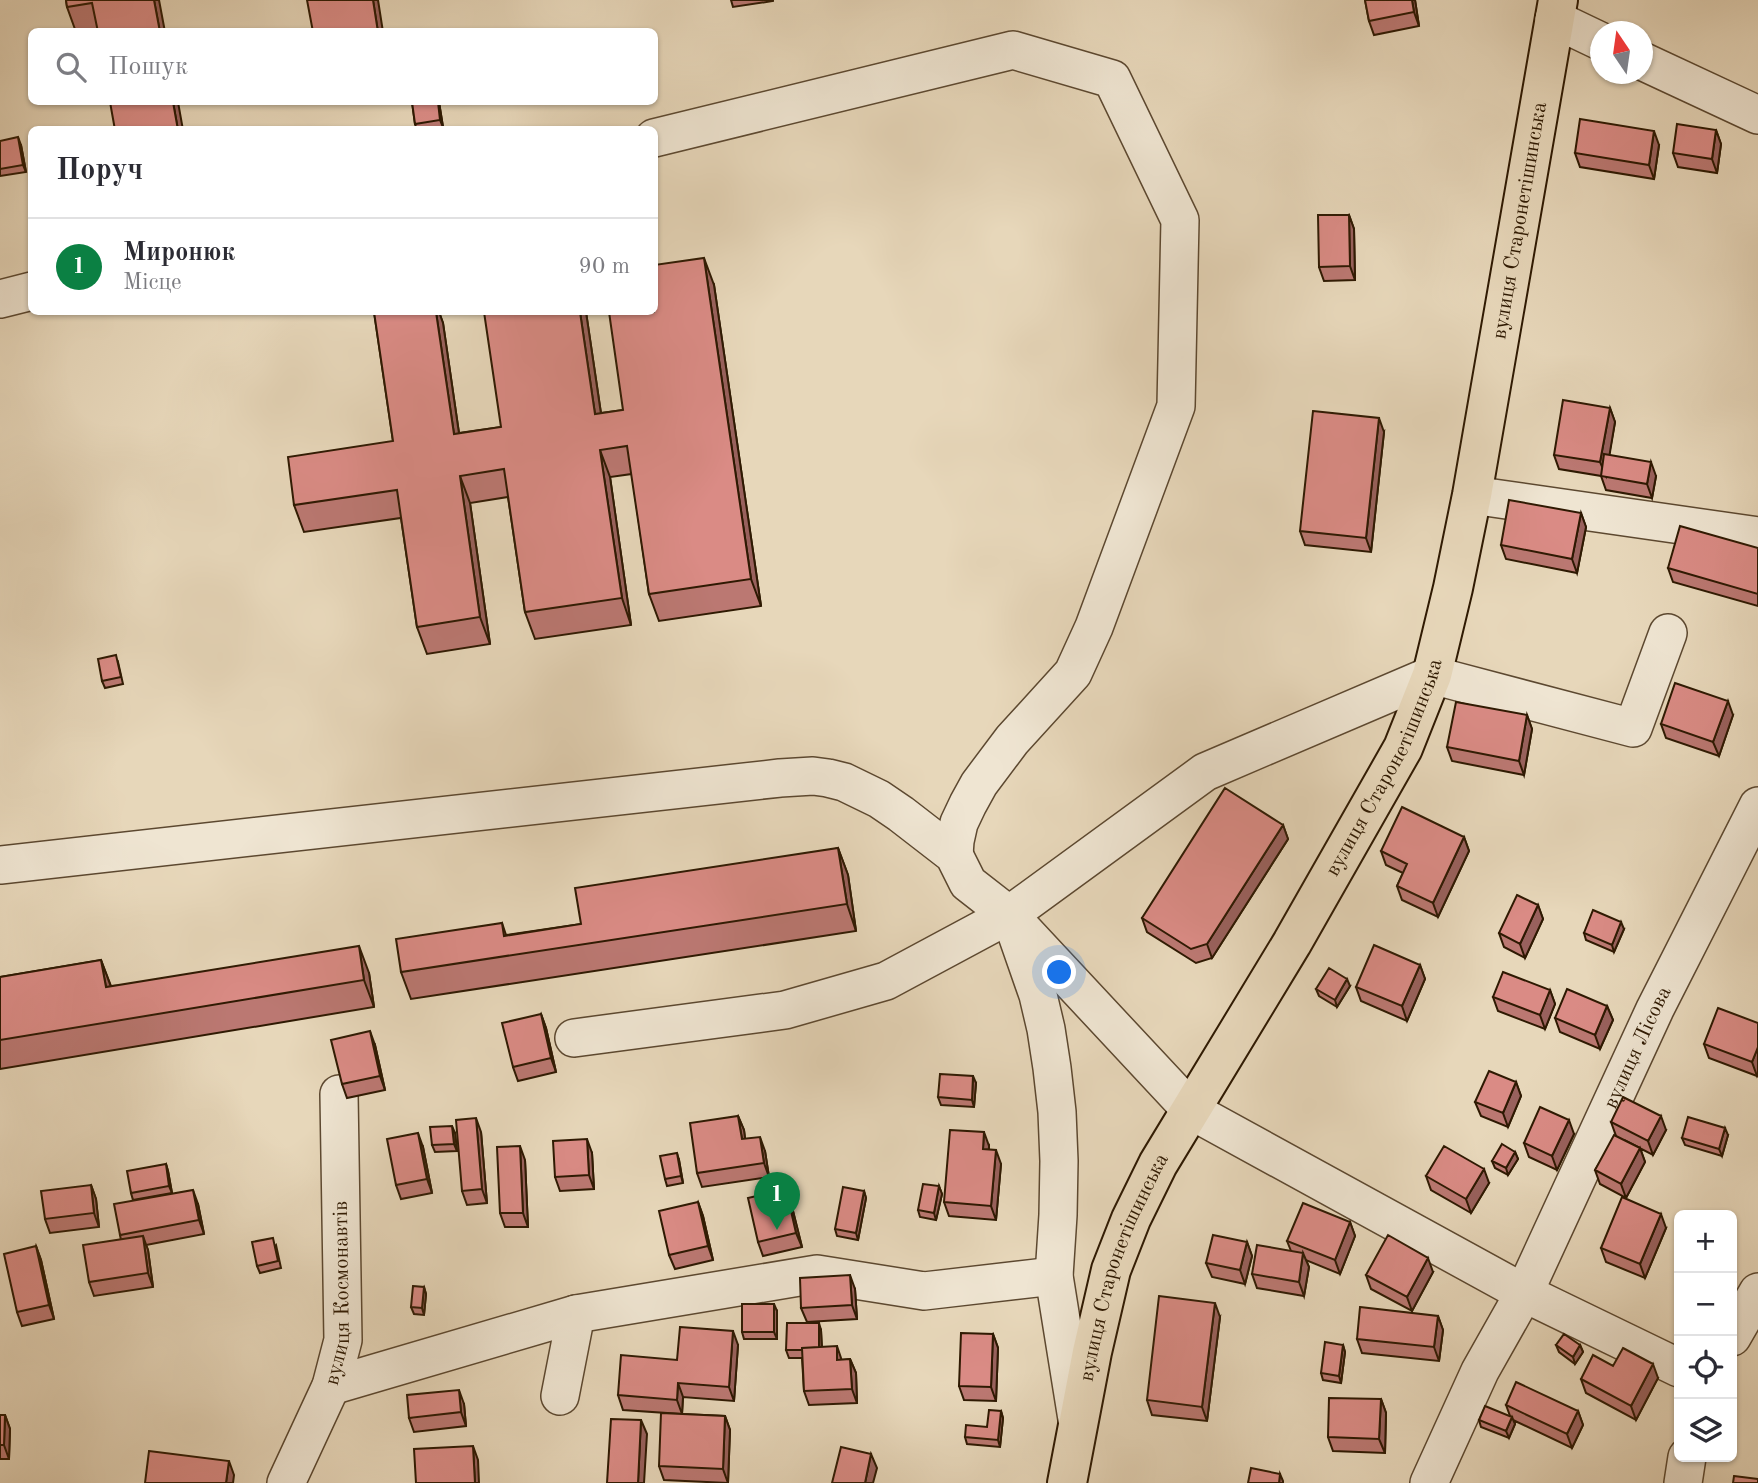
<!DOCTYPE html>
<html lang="uk">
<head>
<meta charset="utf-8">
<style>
  :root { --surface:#fff; --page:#f7f7f7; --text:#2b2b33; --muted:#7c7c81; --line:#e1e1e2; --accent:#0b8043 }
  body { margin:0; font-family:"Old Standard TT",serif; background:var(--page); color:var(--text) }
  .controls { position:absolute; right:21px; bottom:21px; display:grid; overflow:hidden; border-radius:10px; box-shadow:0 2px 5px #0004 }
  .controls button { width:63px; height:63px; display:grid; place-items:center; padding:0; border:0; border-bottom:2px solid var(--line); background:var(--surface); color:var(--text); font:35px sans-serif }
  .compass { position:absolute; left:1590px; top:21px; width:63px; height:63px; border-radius:50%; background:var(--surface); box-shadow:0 2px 5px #0004; rotate:347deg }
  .you { position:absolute; left:1060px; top:973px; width:24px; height:24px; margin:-18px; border:5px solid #fff; border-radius:50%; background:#1a73e8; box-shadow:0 0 0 10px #1a73e833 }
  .badge { display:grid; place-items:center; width:46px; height:46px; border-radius:50%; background:var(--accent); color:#fff; font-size:23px; font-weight:700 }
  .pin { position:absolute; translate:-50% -58px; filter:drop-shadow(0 2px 4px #0008) }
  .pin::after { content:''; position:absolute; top:37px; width:24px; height:21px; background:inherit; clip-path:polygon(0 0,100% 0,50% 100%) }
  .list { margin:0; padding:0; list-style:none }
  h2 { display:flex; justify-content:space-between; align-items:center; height:91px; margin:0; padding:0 28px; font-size:30px }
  h2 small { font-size:23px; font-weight:400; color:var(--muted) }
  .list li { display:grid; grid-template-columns:46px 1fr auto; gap:21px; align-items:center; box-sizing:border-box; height:98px; padding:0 28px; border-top:2px solid var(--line) }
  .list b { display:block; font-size:26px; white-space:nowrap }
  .list p { margin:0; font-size:23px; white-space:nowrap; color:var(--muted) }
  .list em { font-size:23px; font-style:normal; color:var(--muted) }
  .icon { flex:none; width:38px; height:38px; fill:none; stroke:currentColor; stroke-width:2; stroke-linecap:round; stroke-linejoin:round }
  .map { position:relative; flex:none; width:1758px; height:1483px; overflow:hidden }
  .search { position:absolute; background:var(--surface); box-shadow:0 2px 5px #0004; left:28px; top:28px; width:630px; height:77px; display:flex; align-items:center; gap:18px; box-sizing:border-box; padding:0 24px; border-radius:10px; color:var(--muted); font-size:26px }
  .panel { position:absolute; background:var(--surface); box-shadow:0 2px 5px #0004; left:28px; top:126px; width:630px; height:189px; border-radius:10px }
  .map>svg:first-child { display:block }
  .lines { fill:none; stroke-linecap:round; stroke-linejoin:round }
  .minor-casing { stroke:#5c4830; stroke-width:40 }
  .major-casing { stroke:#2e1902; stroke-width:42 }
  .minor { stroke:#efe5d2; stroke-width:37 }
  .major { stroke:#e7d7ba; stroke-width:38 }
  .wall { fill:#bb7872; stroke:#2e1902; stroke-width:2 }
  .shaded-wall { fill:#99615d; stroke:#2e1902; stroke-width:2 }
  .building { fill:#da8b85; stroke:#2e1902; stroke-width:2 }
  .labels { text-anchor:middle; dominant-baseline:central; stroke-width:7; stroke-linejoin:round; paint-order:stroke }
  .street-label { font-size:21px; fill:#2e1902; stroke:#efe5d2 }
</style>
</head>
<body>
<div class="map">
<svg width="1758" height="1483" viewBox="0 0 1758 1483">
  <rect width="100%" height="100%" fill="#e7d7ba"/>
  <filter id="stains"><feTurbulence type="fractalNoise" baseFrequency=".00286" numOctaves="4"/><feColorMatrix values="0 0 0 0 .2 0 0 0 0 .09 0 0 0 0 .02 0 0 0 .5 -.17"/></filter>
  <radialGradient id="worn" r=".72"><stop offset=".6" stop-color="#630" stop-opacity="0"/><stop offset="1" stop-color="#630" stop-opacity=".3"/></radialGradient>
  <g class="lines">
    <g class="minor-casing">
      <g id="minor">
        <path d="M1554 19 1600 41"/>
        <path d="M1642 61 1758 115"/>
        <path d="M654 138 1013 50 1112 79 1180 220 1176 406 1094 627 1073 673 1012 740 979 784 968 804 959 823 955 841 954 855"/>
        <path d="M0 299 32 291"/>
        <path d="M1472 495 1758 536"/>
        <path d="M0 865 780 778 813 776 828 778 844 782 879 799 901 814 954 855 968 883 1009 915 1205 772 1432 675 1633 728 1668 633"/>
        <path d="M1009 915 1192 1111 1524 1293 1679 1368"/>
        <path d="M1016 932 1038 995 1046 1029 1052 1068 1057 1112 1059 1161 1058 1215 1054 1276 1077 1419"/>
        <path d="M574 1038 785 1010 886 981 1009 915"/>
        <path d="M1732 1337 1758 1292"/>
        <path d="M331 1386 576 1314"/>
        <path d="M560 1396 576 1314 817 1274 924 1291 1054 1276"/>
        <path id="s1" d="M286 1483 331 1386 343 1340 339 1094"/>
        <path id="s2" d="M1429 1483 1480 1371 1524 1293 1655 1009 1758 806"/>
        <path d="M1683 1483 1687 1457"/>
      </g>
    </g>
    <g class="major-casing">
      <g id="major">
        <path id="s3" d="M1067 1483 1092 1352 1111 1270 1131 1219 1158 1164 1292 943 1403 748 1432 675 1453 588 1472 495 1558 0"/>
      </g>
    </g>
    <use href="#minor" class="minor"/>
    <use href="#major" class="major"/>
  </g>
  <path class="wall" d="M66 0H159L97 31 93 32H76L67 7Z
    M731 0H773V1L733 7Z
    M1365 0H1415L1419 26 1374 35 1369 21Z
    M412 102H439L443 127 417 130 415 124Z
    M1716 130 1721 144 1717 173 1678 167 1673 153Z
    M0 141 21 145 26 172 0 176Z
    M1659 145 1654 179 1580 167 1575 153Z
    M1349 215 1354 229 1355 280 1324 281 1319 267Z
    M714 285 761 606 659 621 649 594 632 474 610 477 631 625 535 639 525 612 508 497 470 503 490 644 427 654 417 627 401 518 304 532 294 505 393 441 374 312H439L443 323 459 433 501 427 586 312 601 413 623 410Z
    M1610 408 1615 422 1609 455 1656 476 1652 498 1606 490 1601 476 1559 469 1554 455Z
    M1384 432 1371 552 1305 545 1300 531Z
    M1581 513 1586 527 1577 573 1506 559 1501 545Z
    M1758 548V606L1673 582 1668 568Z
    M118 662 123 684 105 688 102 681Z
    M1527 715 1532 729 1524 775 1452 761 1447 747Z
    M1733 715 1719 756 1666 738 1661 724Z
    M1283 825 1288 839 1212 958 1196 963 1147 932 1142 918Z
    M1464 837 1469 851 1438 917 1402 900 1397 886 1403 873 1386 865 1381 851Z
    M838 848 848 875 856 931 411 999 401 972 502 923 506 935 581 924Z
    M1538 905 1543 919 1525 958 1504 947 1499 933Z
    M1624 929 1614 952 1586 940 1584 933Z
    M101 960 111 986 369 973 374 1007 0 1069V977Z
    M1420 965 1425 979 1407 1021 1361 1001 1356 987Z
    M1350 986 1337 1007 1319 996 1316 989Z
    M1550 990 1555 1004 1545 1029 1498 1011 1493 997Z
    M1607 1006 1613 1020 1600 1049 1560 1032 1555 1018Z
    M541 1014 546 1028 556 1072 518 1081 513 1067Z
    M1758 1023 1757 1076 1709 1058 1704 1044Z
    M375 1045 385 1090 347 1098 342 1084Z
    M1516 1082 1521 1096 1508 1127 1481 1116 1475 1102Z
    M976 1083 974 1107 941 1105 938 1097Z
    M738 1116 744 1130 745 1139 765 1151 769 1177 702 1187 697 1173Z
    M1611 1122 1666 1130 1653 1155 1624 1140 1640 1148 1645 1162 1626 1198 1600 1184 1595 1170 1616 1136Z
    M481 1132 487 1203 467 1205 462 1191Z
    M455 1133 457 1151 435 1152 432 1145Z
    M1574 1134 1557 1170 1529 1157 1524 1143Z
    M1728 1135 1722 1156 1685 1145 1682 1138Z
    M989 1146V1149L1001 1164 996 1220 949 1216 944 1202Z
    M423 1147 432 1193 401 1199 396 1185Z
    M1515 1152 1518 1159 1508 1175 1495 1168 1492 1161Z
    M592 1153 594 1189 560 1191 555 1177Z
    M525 1160 528 1227H505L500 1213Z
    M679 1160 683 1183 667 1186 665 1179Z
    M166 1164 168 1171 172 1193 133 1200 131 1193Z
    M1426 1176 1489 1183 1471 1213 1431 1190Z
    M91 1185 96 1199 99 1227 50 1233 45 1219Z
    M939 1186 942 1194 936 1220 920 1217 918 1210Z
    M864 1191 866 1198 858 1240 837 1236 835 1229Z
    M698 1202 703 1216 713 1260 675 1269 669 1255Z
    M791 1203 802 1247 763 1256 758 1242Z
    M198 1204 204 1234 146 1245 148 1250 153 1287 94 1296 89 1282 121 1240 120 1235Z
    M1350 1222 1355 1236 1340 1274 1306 1260 1309 1267 1304 1296 1257 1288 1252 1274 1291 1251 1287 1241Z
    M1666 1228 1645 1278 1606 1262 1601 1248Z
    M1247 1242 1252 1256 1245 1284 1212 1277 1206 1263Z
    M276 1245 281 1268 260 1273 257 1266Z
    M36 1246 41 1260 54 1319 22 1326 17 1312Z
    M1433 1272 1412 1311 1371 1289 1366 1275Z
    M424 1287 426 1294 424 1315 414 1314 411 1307Z
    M855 1289 857 1319 807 1322 801 1308Z
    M777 1311V1339H744L742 1332Z
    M1438 1316 1443 1330 1439 1361 1362 1353 1357 1339Z
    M1220 1317 1207 1421 1152 1415 1147 1400Z
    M821 1330 822 1347 841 1360 850 1359 856 1373 857 1403 809 1405 804 1391 802 1358H789L786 1350Z
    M993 1334 998 1348 996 1401 964 1400 959 1386Z
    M738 1345 734 1401 683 1397 682 1414 725 1416 730 1430 728 1483 664 1480 659 1466 681 1414 623 1410 618 1395 677 1360Z
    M1343 1345 1345 1352 1341 1383 1323 1380 1321 1373Z
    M1556 1345H1580L1583 1352 1575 1364 1559 1352Z
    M1613 1366 1658 1378 1636 1420 1586 1393 1581 1379Z
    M1381 1399 1386 1413 1385 1453 1333 1451 1328 1437Z
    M464 1404 466 1426 414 1432 409 1418Z
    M1506 1405 1578 1411 1583 1425 1572 1448 1513 1420 1515 1424 1509 1438 1481 1427 1479 1420 1510 1416Z
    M1001 1411 1003 1418 1000 1447 967 1444 965 1437 987 1427Z
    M0 1415H5L10 1429 9 1459H0Z"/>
  <path class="shaded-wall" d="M154 0H159L165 32H160Z
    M373 0H378L383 32H378Z
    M1412 0H1415L1419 26 1414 12Z
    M173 102H178L183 130H178Z
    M438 102H439L443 127 440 120Z
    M1716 130 1721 144 1717 173 1712 159Z
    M1654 131 1659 145 1654 179 1649 165Z
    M18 137 21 145 26 172 23 165Z
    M1349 215 1354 229 1355 280 1350 266Z
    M704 258 714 285 761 606 751 579Z
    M436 312H439L443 323 463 461 454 434Z
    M580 312H586L605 441 595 414Z
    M1610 408 1615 422 1606 476 1600 462Z
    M1379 418 1384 432 1371 552 1366 538Z
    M600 450 610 477 631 625 622 598Z
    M1651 462 1656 476 1652 498 1647 484Z
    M460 476 470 503 490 644 480 617Z
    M1581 513 1586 527 1577 573 1572 559Z
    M1728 701 1733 715 1719 756 1713 742Z
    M1527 715 1532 729 1524 775 1519 761Z
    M1283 825 1288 839 1212 958 1207 944Z
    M1464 837 1469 851 1438 917 1433 903Z
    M838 848 848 875 856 931 847 904Z
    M1538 905 1543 919 1525 958 1520 944Z
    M1621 922 1624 929 1614 952 1612 945Z
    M359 946 369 973 374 1007 364 980Z
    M101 960 111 987H106Z
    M1420 965 1425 979 1407 1021 1402 1006Z
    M1347 979 1350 986 1337 1007 1335 1000Z
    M1550 990 1555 1004 1545 1029 1540 1015Z
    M1607 1006 1613 1020 1600 1049 1595 1035Z
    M541 1014 546 1028 556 1072 551 1058Z
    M370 1031 375 1045 385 1090 380 1076Z
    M1758 1047V1074L1757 1076 1752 1062Z
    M973 1076 976 1083 974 1107 972 1100Z
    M1516 1082 1521 1096 1508 1127 1503 1113Z
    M738 1116 744 1130 747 1153 742 1139Z
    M1661 1116 1666 1130 1653 1155 1648 1141Z
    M476 1118 481 1132 487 1203 482 1189Z
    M1569 1120 1574 1134 1557 1170 1552 1156Z
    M452 1126 455 1133 457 1151 454 1144Z
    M1725 1128 1728 1135 1722 1156 1719 1149Z
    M984 1132 989 1146 988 1163 983 1149Z
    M418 1133 423 1147 432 1193 427 1179Z
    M760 1137 765 1151 769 1177 764 1163Z
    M587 1139 592 1153 594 1189 589 1175Z
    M520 1146 525 1160 528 1227 523 1213Z
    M1640 1148 1645 1162 1626 1198 1621 1184Z
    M996 1150 1001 1164 996 1220 991 1206Z
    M1515 1152 1518 1159 1508 1175 1506 1168Z
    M677 1153 679 1160 683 1183 681 1176Z
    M166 1164 168 1171 172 1193 169 1186Z
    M1484 1169 1489 1183 1471 1213 1466 1199Z
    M91 1185 96 1199 99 1227 94 1213Z
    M939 1186 942 1194 936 1220 934 1213Z
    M786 1189 791 1203 802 1247 796 1233Z
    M193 1190 198 1204 204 1234 199 1220Z
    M864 1191 866 1198 858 1240 856 1233Z
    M698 1202 703 1216 713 1260 708 1246Z
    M1661 1214 1666 1228 1645 1278 1640 1264Z
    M1350 1222 1355 1236 1340 1274 1335 1260Z
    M143 1236 148 1250 153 1287 148 1273Z
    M1247 1242 1252 1256 1245 1284 1240 1270Z
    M36 1246 41 1260 54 1319 49 1305Z
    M1303 1253 1309 1267 1304 1296 1299 1282Z
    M1428 1258 1433 1272 1412 1311 1407 1297Z
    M850 1275 855 1289 857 1319 852 1305Z
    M424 1287 426 1294 424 1315 422 1308Z
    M1215 1303 1220 1317 1207 1421 1202 1407Z
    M774 1304 777 1311V1339L774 1332Z
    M1438 1316 1443 1330 1439 1361 1434 1347Z
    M819 1323 821 1330 822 1358 819 1350Z
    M733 1331 738 1345 734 1401 729 1387Z
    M993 1334 998 1348 996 1401 991 1387Z
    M1343 1345 1345 1352 1341 1383 1339 1376Z
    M1580 1345 1583 1352 1575 1364 1573 1357Z
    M837 1346 842 1361 837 1360Z
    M850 1359 856 1373 857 1403 852 1389Z
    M1653 1364 1658 1378 1636 1420 1631 1406Z
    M678 1383 683 1397 682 1414 677 1400Z
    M459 1390 464 1404 466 1426 461 1412Z
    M1381 1399 1386 1413 1385 1453 1379 1439Z
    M1001 1411 1003 1418 1000 1447 998 1440Z
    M1578 1411 1583 1425 1572 1448 1567 1434Z
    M5 1415 10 1429 9 1459 4 1445Z
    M725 1416 730 1430 728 1483 723 1469Z
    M1512 1417 1515 1424 1509 1438 1506 1431Z
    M641 1420 647 1434 644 1483H638Z
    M473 1446 478 1460 479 1483H475Z
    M871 1454 877 1468 873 1483H865Z
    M229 1461 234 1475 233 1483H226Z
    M1280 1474 1283 1481V1483H1279Z"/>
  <path class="building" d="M66 0H154L160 32H98L92 3 67 7Z
    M307 0H373L378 32H313Z
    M1365 0H1412L1414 12 1369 21Z
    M110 102H173L178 130H115Z
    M412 102H438L440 120 415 124Z
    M1580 119 1654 131 1649 165 1575 153Z
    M1677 124 1716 130 1712 159 1673 153Z
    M18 137 23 165 0 169V141Z
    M1318 215H1349L1350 266 1319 267Z
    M704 258 751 579 649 594 627 446 600 450 622 598 525 612 504 469 460 476 480 617 417 627 397 490 294 505 288 457 393 441 374 312H436L454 434 501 427 484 312H580L595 414 623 410 609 312H654V265Z
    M1563 400 1610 408 1600 462 1554 455Z
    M1313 411 1379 418 1366 538 1300 531Z
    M1604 454 1651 462 1647 484 1601 476Z
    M1509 500 1581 513 1572 559 1501 545Z
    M1680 526 1758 548V594L1668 568Z
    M116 655 121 677 102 681 98 659Z
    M1675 683 1728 701 1713 742 1661 724Z
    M1456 702 1527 715 1519 761 1447 747Z
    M1225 788 1283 825 1207 944 1191 949 1142 918Z
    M1402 807 1464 837 1433 903 1397 886 1407 864 1381 851Z
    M838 848 847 904 401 972 396 939 502 923 504 936 581 924 575 888Z
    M1517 895 1538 905 1520 944 1499 933Z
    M1593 910 1621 922 1612 945 1584 933Z
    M1374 945 1420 965 1402 1006 1356 987Z
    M359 946 364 980 0 1040V977L101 960 106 987Z
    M1329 968 1347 979 1335 1000 1316 989Z
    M1503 972 1550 990 1540 1015 1493 997Z
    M1567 989 1607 1006 1595 1035 1555 1018Z
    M1718 1008 1758 1023V1047L1752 1062 1704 1044Z
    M541 1014 551 1058 513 1067 502 1023Z
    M370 1031 380 1076 342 1084 331 1040Z
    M1489 1071 1516 1082 1503 1113 1475 1102Z
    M940 1074 973 1076 972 1100 938 1097Z
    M1623 1097 1661 1116 1648 1141 1611 1122Z
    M1540 1107 1569 1120 1552 1156 1524 1143Z
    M738 1116 742 1139 760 1137 764 1163 697 1173 690 1123Z
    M1688 1117 1725 1128 1719 1149 1682 1138Z
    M476 1118 482 1189 462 1191 456 1120Z
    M452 1126 454 1144 432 1145 430 1127Z
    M950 1130 984 1132 983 1149 996 1150 991 1206 944 1202Z
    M418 1133 427 1179 396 1185 387 1139Z
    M1614 1135 1640 1148 1621 1184 1595 1170Z
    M587 1139 589 1175 555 1177 553 1141Z
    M1502 1144 1515 1152 1506 1168 1492 1161Z
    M520 1146 523 1213H500L497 1147Z
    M1444 1146 1484 1169 1466 1199 1426 1176Z
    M677 1153 681 1176 665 1179 660 1156Z
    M166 1164 169 1186 131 1193 127 1171Z
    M923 1184 939 1186 934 1213 918 1210Z
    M91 1185 94 1213 45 1219 41 1191Z
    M843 1187 864 1191 856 1233 835 1229Z
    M786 1189 796 1233 758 1242 748 1198Z
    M193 1190 199 1220 120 1235 114 1204Z
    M1622 1197 1661 1214 1640 1264 1601 1248Z
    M698 1202 708 1246 669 1255 659 1211Z
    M1303 1203 1350 1222 1335 1260 1287 1241Z
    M1213 1235 1247 1242 1240 1270 1206 1263Z
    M1388 1235 1428 1258 1407 1297 1366 1275Z
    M143 1236 148 1273 89 1282 83 1245Z
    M273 1238 278 1261 257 1266 252 1242Z
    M1257 1245 1303 1253 1299 1282 1252 1274Z
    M36 1246 49 1305 17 1312 4 1254Z
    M850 1275 852 1305 801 1308 800 1278Z
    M413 1286 424 1287 422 1308 411 1307Z
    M1159 1296 1215 1303 1202 1407 1147 1400Z
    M742 1304H774V1332H742Z
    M1360 1307 1438 1316 1434 1347 1357 1339Z
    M787 1323H819V1347L802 1348V1350H786Z
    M680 1327 733 1331 729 1387 678 1383 677 1400 618 1395 621 1355 677 1360Z
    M961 1333 993 1334 991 1387 959 1386Z
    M1564 1334 1580 1345 1573 1357 1556 1345Z
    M1325 1342 1343 1345 1339 1376 1321 1373Z
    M837 1346V1360L850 1359 852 1389 804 1391 802 1348Z
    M1623 1348 1653 1364 1631 1406 1581 1379 1593 1355 1613 1366Z
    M1516 1382 1578 1411 1567 1434 1506 1405Z
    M459 1390 461 1412 409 1418 407 1395Z
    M1329 1398 1381 1399 1379 1439 1328 1437Z
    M1485 1406 1512 1417 1506 1431 1479 1420Z
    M989 1410 1001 1411 998 1440 965 1437 966 1425 987 1427Z
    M661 1413 725 1416 723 1469 659 1466Z
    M0 1415H5L4 1445H0Z
    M611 1419 641 1420 638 1483H607Z
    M473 1446 475 1483H416L414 1449Z
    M841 1447 871 1454 865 1483H832Z
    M149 1451 229 1461 226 1483H145Z
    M1251 1468 1280 1474 1279 1483H1248Z
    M1734 1476 1758 1479V1483H1733Z"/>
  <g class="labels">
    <g class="street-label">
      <text stroke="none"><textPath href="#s3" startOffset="1358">вулиця Старонетішинська</textPath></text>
      <text stroke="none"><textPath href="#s3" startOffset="791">вулиця Старонетішинська</textPath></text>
      <text stroke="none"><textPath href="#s2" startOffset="483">вулиця Лісова</textPath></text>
      <text stroke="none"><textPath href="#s3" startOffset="224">вулиця Старонетішинська</textPath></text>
      <text stroke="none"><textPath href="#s1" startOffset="201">вулиця Космонавтів</textPath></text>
    </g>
  </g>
  <rect width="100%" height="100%" filter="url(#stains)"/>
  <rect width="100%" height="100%" fill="url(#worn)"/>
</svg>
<div class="controls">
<button>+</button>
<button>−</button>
<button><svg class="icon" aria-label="locate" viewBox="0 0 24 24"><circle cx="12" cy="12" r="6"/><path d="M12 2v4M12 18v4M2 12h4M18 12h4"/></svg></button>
<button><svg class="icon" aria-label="layers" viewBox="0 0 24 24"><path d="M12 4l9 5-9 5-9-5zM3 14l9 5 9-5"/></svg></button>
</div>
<svg class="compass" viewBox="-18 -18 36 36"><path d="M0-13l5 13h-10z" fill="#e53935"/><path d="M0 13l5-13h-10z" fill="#7c7c81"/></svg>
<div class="you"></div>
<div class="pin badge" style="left:777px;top:1230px">1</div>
<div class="search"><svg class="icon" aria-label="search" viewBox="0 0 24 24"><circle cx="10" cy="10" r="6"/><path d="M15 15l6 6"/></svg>Пошук</div>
<section class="panel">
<h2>Поруч<small></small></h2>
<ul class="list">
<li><span class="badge">1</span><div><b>Миронюк</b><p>Місце</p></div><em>90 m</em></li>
</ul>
</section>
</div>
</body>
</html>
